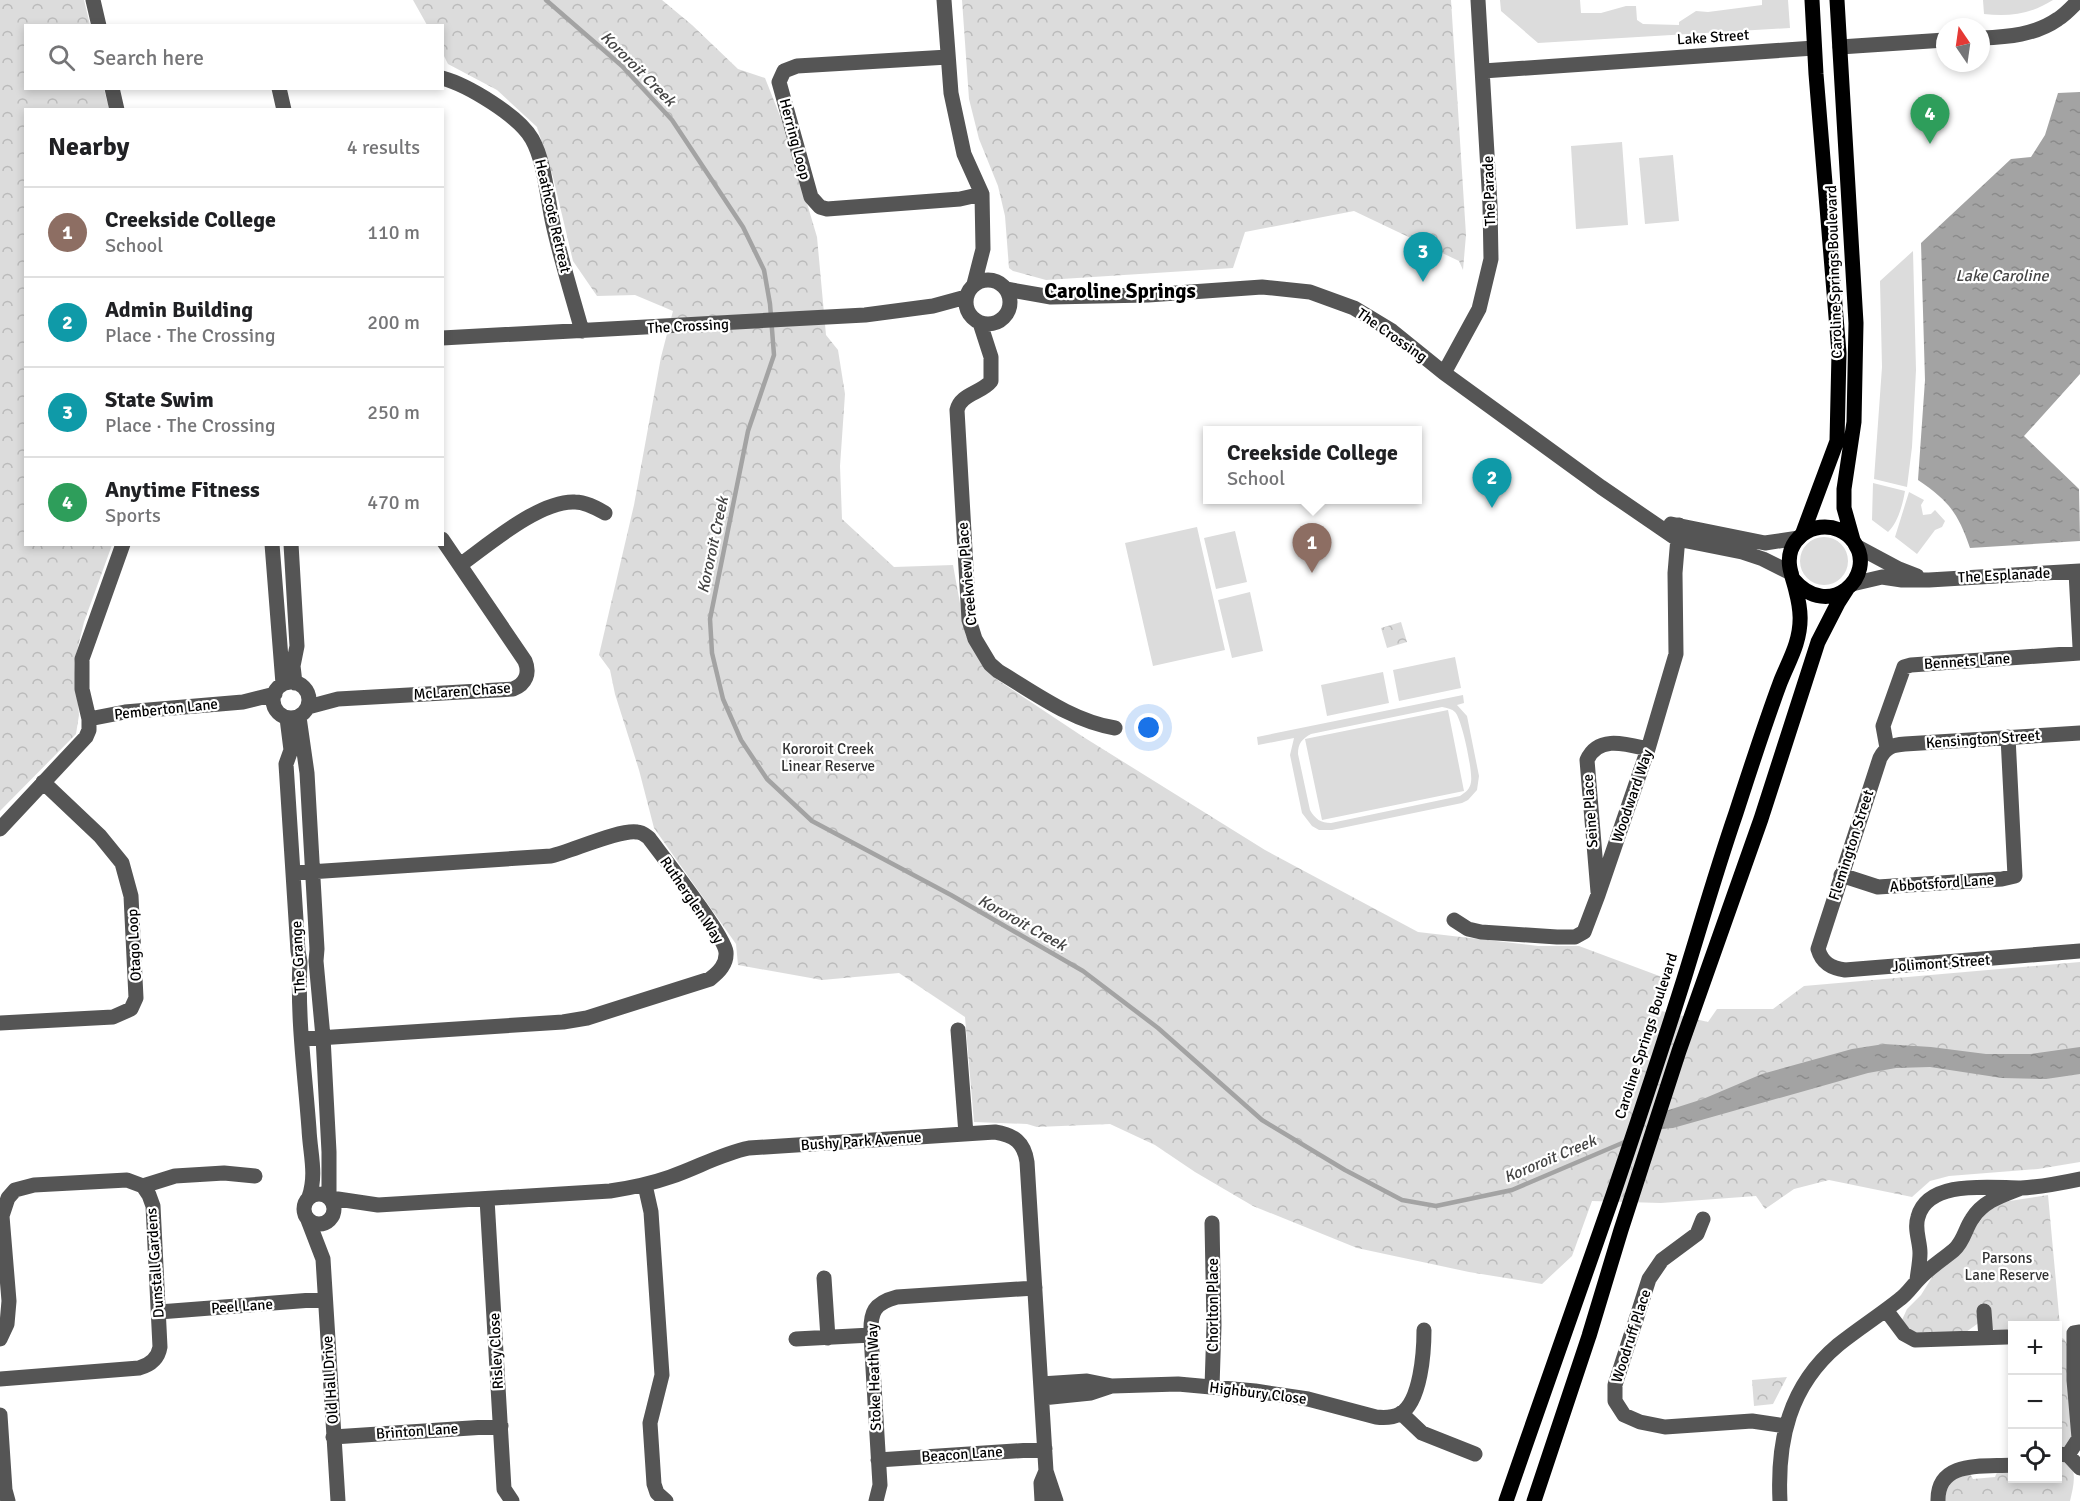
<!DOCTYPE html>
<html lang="en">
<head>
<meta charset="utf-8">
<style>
  :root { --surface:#fff; --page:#f6f6f6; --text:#202124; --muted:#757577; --line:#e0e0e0; --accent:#000 }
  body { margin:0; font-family:Signika,sans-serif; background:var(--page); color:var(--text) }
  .controls { position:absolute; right:18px; bottom:18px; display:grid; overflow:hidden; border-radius:0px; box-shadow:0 3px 9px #0003 }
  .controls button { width:54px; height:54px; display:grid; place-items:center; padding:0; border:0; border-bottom:2px solid var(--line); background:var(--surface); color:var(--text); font:30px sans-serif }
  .compass { position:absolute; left:1936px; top:18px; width:54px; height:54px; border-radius:50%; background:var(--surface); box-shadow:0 3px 9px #0003; rotate:347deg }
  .you { position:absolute; left:1149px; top:728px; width:21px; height:21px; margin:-15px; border:4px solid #fff; border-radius:50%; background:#1a73e8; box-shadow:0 0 0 9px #1a73e833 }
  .badge { display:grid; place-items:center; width:39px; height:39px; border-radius:50%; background:var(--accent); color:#fff; font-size:20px; font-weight:700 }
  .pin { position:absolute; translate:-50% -50px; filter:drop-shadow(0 2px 3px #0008) }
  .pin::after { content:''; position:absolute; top:32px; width:21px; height:18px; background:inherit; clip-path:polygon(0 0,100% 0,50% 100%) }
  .popup { position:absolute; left:1203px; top:426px; width:219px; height:78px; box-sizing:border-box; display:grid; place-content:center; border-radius:0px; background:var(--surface); filter:drop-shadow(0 2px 4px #0005); font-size:20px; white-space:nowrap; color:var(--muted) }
  .popup b { font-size:22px; color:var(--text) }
  .popup::after { content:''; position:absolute; left:50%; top:100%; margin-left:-12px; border:12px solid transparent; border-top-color:var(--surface) }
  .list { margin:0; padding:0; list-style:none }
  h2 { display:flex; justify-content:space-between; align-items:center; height:78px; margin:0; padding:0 24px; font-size:26px }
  h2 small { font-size:20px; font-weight:400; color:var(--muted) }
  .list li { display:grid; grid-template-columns:39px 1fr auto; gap:18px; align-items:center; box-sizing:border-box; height:90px; padding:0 24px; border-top:2px solid var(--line) }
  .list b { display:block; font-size:22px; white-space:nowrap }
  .list p { margin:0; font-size:20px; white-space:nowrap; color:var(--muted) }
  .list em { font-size:20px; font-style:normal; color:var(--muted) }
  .icon { flex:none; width:33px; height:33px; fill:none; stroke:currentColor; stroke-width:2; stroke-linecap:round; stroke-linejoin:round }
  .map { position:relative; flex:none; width:2080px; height:1501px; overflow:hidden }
  .search { position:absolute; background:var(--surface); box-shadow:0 3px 9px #0003; left:24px; top:24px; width:420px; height:66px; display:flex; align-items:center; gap:15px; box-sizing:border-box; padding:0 21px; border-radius:0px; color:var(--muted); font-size:22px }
  .panel { position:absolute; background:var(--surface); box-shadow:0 3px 9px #0003; left:24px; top:108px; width:420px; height:438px; border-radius:0px }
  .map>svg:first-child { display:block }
  .grass { fill:#dcdcdc; fill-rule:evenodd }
  .park { fill:url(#park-crowns) }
  .water { fill:url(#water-ripples) }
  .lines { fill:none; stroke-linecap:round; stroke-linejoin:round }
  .stream { stroke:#a3a3a3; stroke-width:4.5 }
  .minor { stroke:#555; stroke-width:15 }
  .major { stroke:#000; stroke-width:15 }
  .labels { text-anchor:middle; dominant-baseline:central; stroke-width:4.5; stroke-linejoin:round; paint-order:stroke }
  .street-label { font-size:15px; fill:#000; stroke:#fff }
  .park-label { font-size:15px; fill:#333; stroke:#fff }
  .water-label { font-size:16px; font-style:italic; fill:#444; stroke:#fff }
  .district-label { font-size:21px; font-weight:bold; fill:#000; stroke:#fff }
</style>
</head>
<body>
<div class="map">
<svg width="2080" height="1501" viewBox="0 0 2080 1501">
  <defs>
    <pattern id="park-crowns" width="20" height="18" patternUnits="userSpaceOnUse" patternTransform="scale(1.5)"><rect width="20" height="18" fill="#dcdcdc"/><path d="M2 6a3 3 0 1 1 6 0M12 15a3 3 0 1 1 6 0" fill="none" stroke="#bbb"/></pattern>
    <pattern id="water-ripples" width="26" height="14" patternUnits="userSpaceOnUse" patternTransform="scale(1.5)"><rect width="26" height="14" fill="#a3a3a3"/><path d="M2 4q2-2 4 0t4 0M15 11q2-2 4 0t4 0" fill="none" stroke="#8b8b8b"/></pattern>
  </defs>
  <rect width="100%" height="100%" fill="#fff"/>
  <path class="grass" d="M1500 0H1580L1581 13H1601L1626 6H1636L1637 20 1643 24 1679 25V22L1696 11 1708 12 1762 5V0H1788L1790 28 1538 43 1501 11Z
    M1983 0H2053C2031 14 2009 17 1984 14Z
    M1622 142 1628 225 1576 229 1571 146Z
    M1673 155 1679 221 1645 224 1639 158Z
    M1913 251 1916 370 1912 447 1907 487 1874 479 1882 367 1880 281Z
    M1873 483 1905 491C1903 503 1898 523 1888 532L1872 520Z
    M1909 492 1924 500 1921 505 1923 515 1931 514 1935 510 1945 521 1942 527 1935 530 1917 554 1895 537Z
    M1197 527 1225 650 1153 666 1125 543Z
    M1235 531 1247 582 1216 589 1204 538Z
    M1800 561a24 24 0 1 1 48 0a24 24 0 1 1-48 0Z
    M1250 592 1263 651 1232 658 1218 600Z
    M1455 657 1461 688 1399 701 1393 670Z
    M1383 672 1389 703 1327 716 1321 685Z
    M1463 695 1464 703 1457 705 1467 716 1479 776 1477 790 1468 800 1462 803 1332 830H1319L1312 826 1302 813 1290 755 1294 738 1258 745 1257 737ZM1442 707C1447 708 1452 709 1455 712 1462 719 1473 772 1471 782 1470 789 1466 792 1460 796L1331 823C1321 823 1315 819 1310 810L1298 754C1298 743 1302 739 1311 734Z
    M1448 710 1464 791 1322 820 1305 739Z"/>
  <path class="park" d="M0 0H84L90 25 26 26V88L104 89 109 109 26 110V544L112 545 84 622 74 663 79 715 76 734 0 811Z
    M413 0H662L692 25 738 69 765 78 784 126 817 237 826 335 838 350 845 394 840 466 842 519 894 567 953 565 966 636 996 679 1085 738 1265 850 1418 932 1538 946H1579L1662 977 1653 1009 1708 1022 1717 1009H1773L1804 986 2080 962V1162L2038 1169 1949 1176 1930 1181 1912 1197 1829 1180 1794 1189 1765 1209 1756 1196 1661 1203 1592 1201 1572 1256 1542 1284 1469 1272 1357 1248 1253 1206 1195 1172 1155 1145 1110 1124 1037 1127 1027 1124 974 1122 965 1017 899 973 822 980 738 965 736 944 654 828 639 770 615 694 610 670 599 655 634 505 661 357 673 311 635 295 597 296 573 261 553 177 537 127 497 90 448 64 443 54 442 26 427 25Z
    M962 0H1451L1466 235 1463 270 1459 261 1354 211 1245 232 1233 268 1046 280 1013 271 1009 268 1005 216 998 186 979 139 969 99Z
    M1401 622 1407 642 1387 648 1381 628Z
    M2048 1195 2060 1326H2012V1347L1997 1331 1980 1322 1966 1332 1909 1334 1902 1320 1907 1309 1921 1295 1934 1274 1975 1228 1986 1213 2003 1202Z
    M2058 1336 2064 1339 2068 1346 2074 1436C2070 1443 2066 1449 2058 1449Z
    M1787 1377 1773 1404 1754 1406 1752 1380Z
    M2058 1458C2080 1462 2074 1484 2070 1501H1945V1493L1954 1478 1970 1474 1973 1479 1995 1477 1997 1472 2012 1471V1478H2058Z"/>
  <path class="water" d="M2080 92V374L2024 436 2079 489 2080 541 1970 548C1958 513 1949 501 1918 480L1925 380 1921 243 2011 159 2031 157 2045 135 2058 93Z
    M1884 1044 1931 1047 1986 1054H2031L2080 1047V1074L2046 1079 2002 1078 1930 1067 1896 1068 1868 1073 1673 1128 1660 1129 1653 1115 1703 1099 1762 1074 1852 1049Z"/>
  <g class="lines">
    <path class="stream" d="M546 0 622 66 672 120 743 227 764 270 770 304 774 355 748 431 710 619 712 653 723 699 741 740 767 779 812 821 951 895 1083 971 1158 1028 1262 1120 1345 1170 1402 1200 1436 1206 1512 1190 1627 1141"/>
    <path class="minor" d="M93 0 99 26
      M944 0 951 93 964 154 982 194 983 249 974 284
      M1981 38C2008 37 2035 35 2058 19 2066 14 2073 6 2079 0
      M1840 47 1945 40
      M948 57 797 66 784 71 779 82 811 197 820 207 827 209 960 199 982 194
      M1483 71 1814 48
      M442 78C468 85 519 116 532 139 545 162 547 198 553 224 561 260 572 295 582 331
      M112 88 117 110
      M279 88 284 110
      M966 302a22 22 0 1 1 44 0a22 22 0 1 1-44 0Z
      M1006 289 1051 297 1148 295 1262 287 1310 292 1354 308 1392 331 1444 373 1601 487 1677 539 1742 552 1763 559 1791 573
      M980 323 991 357V381C982 393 960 394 957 410L969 620 975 639 990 664 998 671C1035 693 1072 721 1115 728
      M442 338 865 315 933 306 966 297
      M1444 373 1479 309 1491 259 1490 205 1478 0
      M1671 524 1765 543 1799 538
      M272 544 283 684
      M291 544 297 646 293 666 295 683
      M1856 546 1899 569 1917 576
      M460 565C488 545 540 500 575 502 586 502 596 508 605 513
      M2076 572 2080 647
      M1852 584 1882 577 1902 580H1929L2080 571
      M273 700a18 18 0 1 1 36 0a18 18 0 1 1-36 0Z
      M308 707 338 699 513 689C526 684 530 673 525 661L442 539
      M299 717 307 773 317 949 316 961 323 1037 329 1152V1197
      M287 718 291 750 286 764 298 951 300 962C297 1017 305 1074 309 1129 310 1153 317 1174 309 1197
      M89 719 125 712 243 702 275 694
      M2080 733 1905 744C1892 745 1886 747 1880 758L1818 949C1822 963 1831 968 1845 970L2080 951
      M1887 748 1883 726 1904 667 1911 665 2080 653
      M0 829 86 737 89 730V719L82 689V659L123 544
      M294 873 551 856C572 851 620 829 637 832 642 832 645 835 649 838 663 857 724 935 726 952 727 964 719 972 710 979L587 1018 563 1022 303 1039
      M1841 875 1878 887 2002 879 2015 876 2008 737
      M1598 892 1587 760C1598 735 1626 744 1648 749
      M1454 920 1468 929 1481 932 1557 937H1575L1584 932 1598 895 1648 749 1676 654 1675 573 1679 525
      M0 1023 113 1017 131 1009 136 998 131 896 122 863 100 836 43 782
      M958 1030 966 1134
      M645 1185 651 1212 662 1375 650 1423 654 1484 657 1493 666 1501
      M143 1186 175 1176 224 1173 255 1176
      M304 1209a15 15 0 1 1 30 0a15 15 0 1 1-30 0Z
      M331 1198 378 1205 610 1191C630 1188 650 1184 670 1177 697 1168 720 1154 749 1148L995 1132C1014 1135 1024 1142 1027 1162L1046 1471 1056 1501
      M487 1199 504 1489 512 1501
      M1703 1219 1697 1234 1662 1260 1649 1279 1615 1385V1401L1624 1415 1640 1422 1665 1427 1752 1421 1786 1426
      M308 1220 323 1259 338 1501
      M824 1278 828 1338
      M1917 1280C1918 1271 1920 1262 1920 1253 1920 1241 1914 1229 1918 1217 1928 1179 1991 1188 2021 1188 2041 1187 2061 1183 2080 1179
      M1886 1310 1904 1334 1915 1340 2007 1337
      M1984 1311 1986 1338
      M159 1312 325 1299
      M0 1339 7 1324 9 1301 2 1216 8 1198 15 1190 34 1185 127 1180 143 1186 149 1195 153 1206 160 1347C158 1359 150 1365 139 1368L0 1379
      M796 1339 871 1335
      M1041 1384 1087 1381 1112 1386 1178 1384 1255 1391 1308 1399 1376 1417C1384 1418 1392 1418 1400 1414 1421 1402 1424 1351 1424 1330
      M1212 1387 1214 1325 1212 1223
      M1042 1398 1091 1393 1112 1386
      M1401 1413 1422 1433 1475 1454
      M0 1415 5 1490 8 1501
      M333 1437 501 1426
      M2058 1454 2068 1455 2080 1468
      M2068 1455 2079 1438 2074 1380V1333L2080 1332
      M878 1460 1045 1449
      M876 1501 880 1485 871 1335C870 1312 874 1303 897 1297L1035 1288
      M1042 1501 1041 1483 1046 1471
      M1780 1501C1777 1441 1789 1386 1838 1345 1858 1329 1880 1315 1900 1299 1908 1293 1912 1286 1919 1279 1929 1268 1942 1260 1954 1250 1964 1241 1965 1229 1972 1219 1983 1201 2003 1195 2021 1188
      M1938 1501C1937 1460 1983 1467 2012 1465"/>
    <path class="major" d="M1837 0 1856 323 1854 422 1844 489V508L1853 540
      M1802 535 1837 441 1839 353 1816 74 1812 0
      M1506 1501C1541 1399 1578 1298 1613 1195 1637 1124 1661 1052 1684 979 1701 924 1717 868 1736 813 1750 770 1764 726 1780 683 1785 670 1792 657 1796 644 1802 625 1801 610 1796 591 1793 577 1786 565 1791 550 1801 523 1838 519 1854 542 1878 576 1829 622 1793 579
      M1534 1501 1589 1336 1621 1230 1679 1051 1761 819 1818 642 1838 603 1847 589"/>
  </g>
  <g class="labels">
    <g class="street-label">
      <text transform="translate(1713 37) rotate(-4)">Lake Street</text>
      <text transform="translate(795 139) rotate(75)">Herring Loop</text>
      <text transform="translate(1489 191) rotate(-92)">The Parade</text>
      <text transform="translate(553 216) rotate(77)">Heathcote Retreat</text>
      <text transform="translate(1834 272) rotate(-92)">Caroline Springs Boulevard</text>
      <text transform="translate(688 326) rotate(-3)">The Crossing</text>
      <text transform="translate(1392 335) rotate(35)">The Crossing</text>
      <text transform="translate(967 574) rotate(-95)">Creekview Place</text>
      <text transform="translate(2004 575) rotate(-3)">The Esplanade</text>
      <text transform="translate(1967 661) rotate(-4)">Bennets Lane</text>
      <text transform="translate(462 691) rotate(-4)">McLaren Chase</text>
      <text transform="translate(166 709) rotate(-6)">Pemberton Lane</text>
      <text transform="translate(1983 739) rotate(-4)">Kensington Street</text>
      <text transform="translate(1632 796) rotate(-71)">Woodward Way</text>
      <text transform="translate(1590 811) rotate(-94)">Seine Place</text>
      <text transform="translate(1851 845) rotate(-72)">Flemington Street</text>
      <text transform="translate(1942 883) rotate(-4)">Abbotsford Lane</text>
      <text transform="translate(692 900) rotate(56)">Rutherglen Way</text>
      <text transform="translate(134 945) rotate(-93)">Otago Loop</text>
      <text transform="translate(298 957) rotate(-93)">The Grange</text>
      <text transform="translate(1941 963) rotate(-4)">Jolimont Street</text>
      <text transform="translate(1646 1036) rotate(-72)">Caroline Springs Boulevard</text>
      <text transform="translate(861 1141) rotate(-4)">Bushy Park Avenue</text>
      <text transform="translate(155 1263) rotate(-94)">Dunstall Gardens</text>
      <text transform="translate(1213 1305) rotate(-90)">Chorlton Place</text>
      <text transform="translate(242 1306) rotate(-4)">Peel Lane</text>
      <text transform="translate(1631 1336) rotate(-72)">Woodruff Place</text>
      <text transform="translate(496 1351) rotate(-93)">Risley Close</text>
      <text transform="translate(874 1377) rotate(-92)">Stoke Heath Way</text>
      <text transform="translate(330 1380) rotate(-94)">Old Hall Drive</text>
      <text transform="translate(1258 1393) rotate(7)">Highbury Close</text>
      <text transform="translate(417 1431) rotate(-4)">Brinton Lane</text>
      <text transform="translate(962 1454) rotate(-4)">Beacon Lane</text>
    </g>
    <g class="park-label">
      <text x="828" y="749">Kororoit Creek<tspan x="828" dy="17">Linear Reserve</tspan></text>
      <text x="2007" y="1258">Parsons<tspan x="2007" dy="17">Lane Reserve</tspan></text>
    </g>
    <g class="water-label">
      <text transform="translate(638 69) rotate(45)">Kororoit Creek</text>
      <text x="2002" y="276">Lake Caroline</text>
      <text transform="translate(713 545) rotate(-78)">Kororoit Creek</text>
      <text transform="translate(1022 923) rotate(29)">Kororoit Creek</text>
      <text transform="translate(1550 1159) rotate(-23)">Kororoit Creek</text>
    </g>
    <g class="district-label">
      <text x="1120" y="291">Caroline Springs</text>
    </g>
  </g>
</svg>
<div class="controls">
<button>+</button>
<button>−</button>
<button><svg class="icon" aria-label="locate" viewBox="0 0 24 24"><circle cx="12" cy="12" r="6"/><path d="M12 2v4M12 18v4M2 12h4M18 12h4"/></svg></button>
</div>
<svg class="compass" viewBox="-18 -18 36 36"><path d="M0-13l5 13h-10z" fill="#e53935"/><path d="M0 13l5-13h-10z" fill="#757577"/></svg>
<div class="you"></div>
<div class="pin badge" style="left:1312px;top:573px;background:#8d6e63">1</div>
<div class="popup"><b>Creekside College</b>School</div>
<div class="pin badge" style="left:1492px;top:508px;background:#0f9aa8">2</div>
<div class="pin badge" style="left:1423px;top:282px;background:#0f9aa8">3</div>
<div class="pin badge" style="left:1930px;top:144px;background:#2e9e5b">4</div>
<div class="search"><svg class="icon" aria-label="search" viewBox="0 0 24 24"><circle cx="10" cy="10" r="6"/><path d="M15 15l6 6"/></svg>Search here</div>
<section class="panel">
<h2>Nearby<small>4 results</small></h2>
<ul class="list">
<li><span class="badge" style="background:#8d6e63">1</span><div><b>Creekside College</b><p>School</p></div><em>110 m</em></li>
<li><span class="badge" style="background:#0f9aa8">2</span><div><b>Admin Building</b><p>Place · The Crossing</p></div><em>200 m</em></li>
<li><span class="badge" style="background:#0f9aa8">3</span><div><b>State Swim</b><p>Place · The Crossing</p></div><em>250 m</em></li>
<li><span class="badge" style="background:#2e9e5b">4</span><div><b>Anytime Fitness</b><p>Sports</p></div><em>470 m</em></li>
</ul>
</section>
</div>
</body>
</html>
